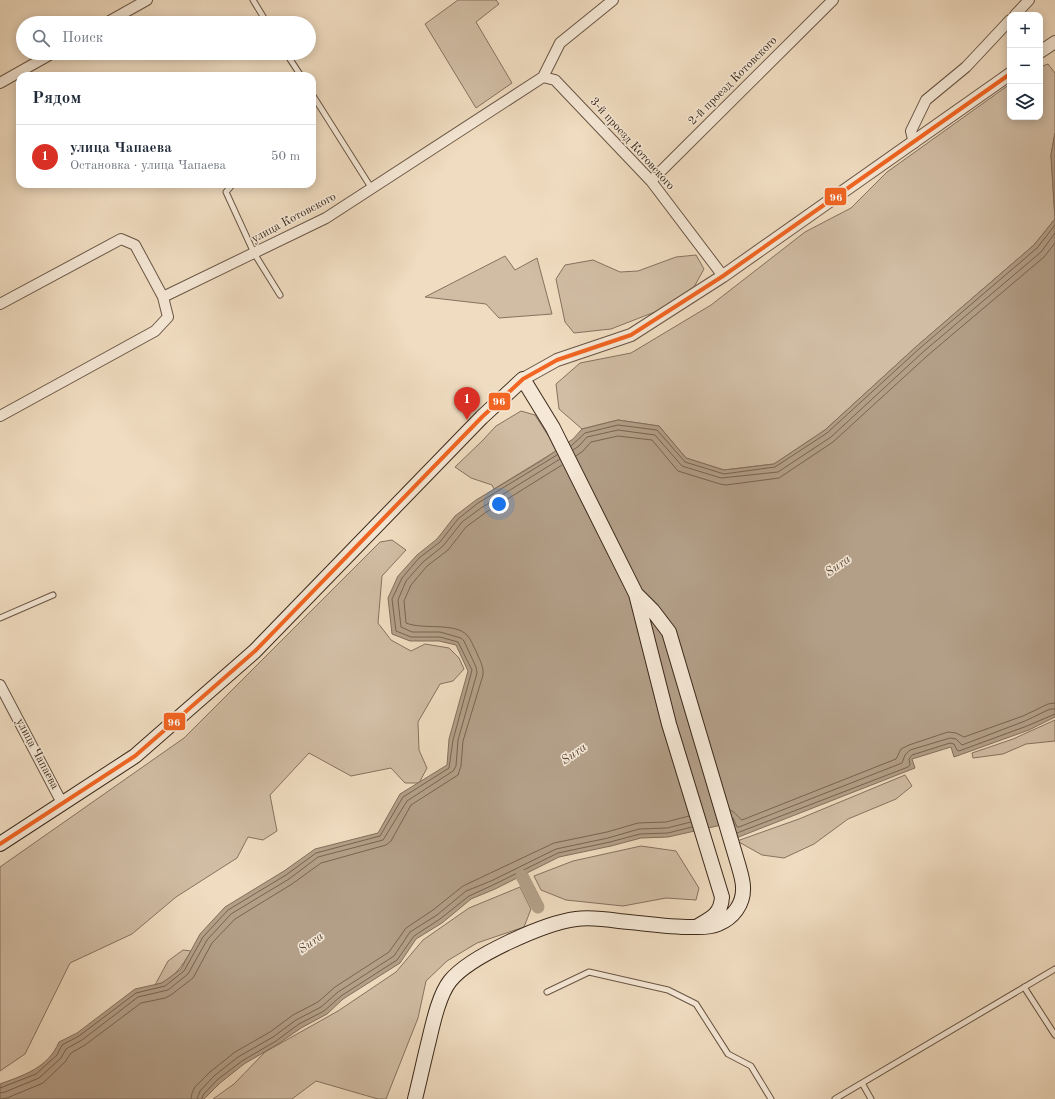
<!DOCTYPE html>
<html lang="ru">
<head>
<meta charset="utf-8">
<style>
  :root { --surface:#fff; --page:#f2f2f3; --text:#1f2937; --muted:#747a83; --line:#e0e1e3; --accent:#d93025 }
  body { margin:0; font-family:"Old Standard TT",serif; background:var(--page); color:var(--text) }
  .controls { position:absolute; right:12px; top:12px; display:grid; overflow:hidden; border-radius:8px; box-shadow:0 2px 10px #0003 }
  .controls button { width:36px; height:36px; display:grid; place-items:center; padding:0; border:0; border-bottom:1px solid var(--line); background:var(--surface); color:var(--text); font:20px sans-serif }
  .you { position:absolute; left:499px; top:504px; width:14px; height:14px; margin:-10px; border:3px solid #fff; border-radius:50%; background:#1a73e8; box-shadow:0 0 0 6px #1a73e833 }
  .badge { display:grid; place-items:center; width:26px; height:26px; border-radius:50%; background:var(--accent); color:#fff; font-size:13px; font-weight:700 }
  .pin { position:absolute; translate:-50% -33px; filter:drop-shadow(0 1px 2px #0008) }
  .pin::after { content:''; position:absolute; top:21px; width:14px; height:12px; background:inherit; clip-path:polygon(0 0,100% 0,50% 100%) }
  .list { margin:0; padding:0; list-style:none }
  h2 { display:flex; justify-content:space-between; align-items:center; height:52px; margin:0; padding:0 16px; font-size:17px }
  h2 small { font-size:13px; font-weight:400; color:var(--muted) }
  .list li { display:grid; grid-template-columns:26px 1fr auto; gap:12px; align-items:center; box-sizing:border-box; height:64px; padding:0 16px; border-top:1px solid var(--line) }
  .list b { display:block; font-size:15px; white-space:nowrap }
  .list p { margin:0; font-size:13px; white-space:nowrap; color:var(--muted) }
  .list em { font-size:13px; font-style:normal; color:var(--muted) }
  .icon { flex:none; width:22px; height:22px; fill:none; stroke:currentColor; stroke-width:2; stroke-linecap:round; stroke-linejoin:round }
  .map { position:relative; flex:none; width:1055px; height:1099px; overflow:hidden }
  .search { position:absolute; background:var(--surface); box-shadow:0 2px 10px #0003; left:16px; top:16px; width:300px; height:44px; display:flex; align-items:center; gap:10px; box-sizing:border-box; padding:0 14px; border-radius:22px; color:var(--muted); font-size:15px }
  .panel { position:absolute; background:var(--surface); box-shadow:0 2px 10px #0003; left:16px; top:72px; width:300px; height:116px; border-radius:12px }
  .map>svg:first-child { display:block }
  .green { fill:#d1bda4; stroke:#86725f }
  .water { fill:#b39f88; stroke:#836f5c }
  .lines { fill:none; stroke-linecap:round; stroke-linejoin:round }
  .shore { stroke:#786451; stroke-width:1 }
  .canal { stroke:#b39f88; stroke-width:13 }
  .service-casing { stroke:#695544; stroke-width:7 }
  .minor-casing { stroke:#695544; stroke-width:12 }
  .tertiary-casing { stroke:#695544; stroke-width:14 }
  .secondary-casing { stroke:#3c281a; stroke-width:16 }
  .service { stroke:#f5e8d6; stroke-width:5 }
  .minor { stroke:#f5e8d6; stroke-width:10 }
  .tertiary { stroke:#f5e8d6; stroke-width:12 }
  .secondary { stroke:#f5e8d6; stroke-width:14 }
  .bus-1-casing { stroke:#f5e8d6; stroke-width:7 }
  .bus-1 { stroke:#f26522; stroke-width:4 }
  .labels { text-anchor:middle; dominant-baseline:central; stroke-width:3; stroke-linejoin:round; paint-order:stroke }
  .street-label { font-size:12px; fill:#3c281a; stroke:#f5e8d6 }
  .water-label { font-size:13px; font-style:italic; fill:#604c3b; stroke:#f5e8d6 }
  .line-badge { stroke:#f5e8d6; stroke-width:1.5 }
  .badge-label { font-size:11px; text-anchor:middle; font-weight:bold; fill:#fff }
</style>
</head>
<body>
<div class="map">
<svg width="1055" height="1099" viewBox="0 0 1055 1099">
  <rect width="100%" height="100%" fill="#f0dcc0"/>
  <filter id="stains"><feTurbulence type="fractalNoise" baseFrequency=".005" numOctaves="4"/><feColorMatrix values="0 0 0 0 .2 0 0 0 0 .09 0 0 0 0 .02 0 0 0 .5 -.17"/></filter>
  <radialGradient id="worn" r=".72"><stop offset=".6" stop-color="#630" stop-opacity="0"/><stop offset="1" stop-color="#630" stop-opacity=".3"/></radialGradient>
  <path class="green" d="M458 0H496L499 4 476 22 512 83 476 108 425 24Z
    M1048 64 1055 73V133L1051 155 1055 219 1034 245 918 345 825 430 774 464 724 470 686 458 659 426 618 420 582 429 559 409 556 384 580 363 631 353 711 305 805 232 851 208 887 172 1010 84V117H1040V67Z
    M696 255 704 269 694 287 665 308 611 329 574 333 565 322 556 279 565 265 593 260 620 272 638 271 676 257Z
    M505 256 515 270 537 258 552 314 499 318 486 304 425 297Z
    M521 411 535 415 549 437 556 451 494 489 492 485 471 478 455 467 482 441 496 426Z
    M392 540 406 550 382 576 378 623 391 640 411 651 425 644 449 648 459 658 464 669 453 681 440 684 418 722 419 750 427 768 419 783H405L391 768 351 776 309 753 270 795 277 831 263 840 248 837 237 858 176 897 132 934 70 963 25 1054 0 1071V867L184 738 380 542Z
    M1055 720V741L1026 744 1003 754 973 758 972 753 1013 739Z
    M905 775 912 786 896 799 848 819 814 844 784 858 762 855 737 841 799 819Z
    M641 846 676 851 699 888 696 900 666 898 623 906 566 900 541 890 534 876 573 861Z
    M520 887 531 909 524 927 477 943 447 961 426 981 418 1018 386 1099H378L316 1081 292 1099H213L234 1084 265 1052 338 1011 396 972 423 940 469 908Z
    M183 950 191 951C182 966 173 981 155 985L168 961Z"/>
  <path class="water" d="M1055 133V717L1029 730 954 757 951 747 912 759 915 768 731 840 726 824 668 837 641 838 611 846 559 857 495 889 471 899 442 923 416 939 400 963 343 999 327 1014 301 1028 278 1044 244 1064 220 1083 204 1099H0V1084C24 1075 48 1068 59 1042L77 1033 135 989 162 983 181 969 200 934 225 907 284 871 315 849 378 833 400 794 447 765 449 739 468 671 456 645 439 641H410L392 634 388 598 398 576 417 555 437 539 455 516 476 500 541 461 573 439 582 429 618 420 659 426 686 458 724 470 774 464 825 430 918 345 1034 245 1055 219 1051 155Z"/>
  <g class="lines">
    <path class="shore" d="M571 446 585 433 618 425 657 430 685 462 724 474 775 467 827 433 920 348 1037 248 1055 225
      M573 450 579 446 587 437 618 430 655 435 682 466 721 478 778 472 831 437 923 352 1041 252 1055 233
      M576 456 583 451 591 442 618 436 652 440 678 471 720 484 726 485 779 478 833 442 927 356 1044 257 1055 243
      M730 810C736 812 738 818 742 820L896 759 901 749 909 745 948 732 956 733 964 737 1023 716 1048 704 1055 703
      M733 818 737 827H739L902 763 905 755 910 750 950 738 956 739 962 745 1025 721 1050 709H1055
      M737 833 908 767 910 765 909 759 912 755 950 743 954 744 957 750 959 751 1027 726 1055 714
      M0 1088 36 1074 57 1055 62 1045 79 1036 136 993 165 986 184 971 203 937 228 910 286 875 316 853 380 836 403 797 449 768 453 740 472 670 458 642 440 637H411L396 631 392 599 402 578 419 558 440 542 458 519 478 503 557 455
      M0 1093 5 1092 39 1078 61 1058 66 1049 82 1040 138 997 168 990 188 974 207 940 231 914 289 879 318 857 383 840 407 801 453 771 456 766 458 740 477 673 476 667 464 641 461 638 440 632H412L401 627 398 600 406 581 423 562 443 546 462 522 481 508 560 459
      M0 1099 7 1098 43 1083 65 1062 71 1053 85 1045 141 1003 165 998 171 995 193 978 212 943 235 919 292 884 321 863 386 845 391 841 411 805 458 775 461 766 463 741 483 675C484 666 479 659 476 651 473 646 471 639 467 635 454 622 423 630 406 623L404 601 411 585 427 566 448 550 466 527 485 513 562 465
      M191 1099 192 1093 195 1087 210 1072 235 1052 270 1032 293 1015 318 1002 335 987 389 952 406 928 433 910 463 886 554 843 607 832 638 823 666 822 689 816
      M197 1099 200 1091 214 1076 238 1057 273 1037 296 1020 321 1007 338 992 394 956 410 932 437 915 466 891 491 881 556 849 608 838 639 829 667 828 691 822
      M202 1099 203 1095 217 1080 242 1061 276 1041 299 1024 324 1011 341 996 397 960 414 936 440 919 469 896 493 885 558 853 610 842 640 834 668 833 692 827"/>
    <path class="canal" d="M522 876 538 907"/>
    <g class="service-casing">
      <path id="service" d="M253 0 267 23
        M286 53 301 76
        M312 94 372 189
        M233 184 226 192 254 253 280 295
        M0 618 53 595
        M1024 987 1055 1035
        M547 992 589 972 668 990 696 1004 728 1054 751 1066 771 1099
        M862 1083 871 1099
        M835 1099 1055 969"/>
    </g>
    <g class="minor-casing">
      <path id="minor" d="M1015 15 1029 0
        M106 23 147 0
        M543 77 555 80 651 181 723 276
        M0 83 53 53
        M914 143 911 131 926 100 966 67 1010 20
        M651 181 833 0
        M0 304 121 239 135 245 163 297
        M0 416 155 331 168 317 163 297 326 218 543 77 560 43 613 0
        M0 685 62 803"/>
    </g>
    <g class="tertiary-casing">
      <path id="tertiary" d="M1040 52 1055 42
        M523 379 557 360 631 335 723 276 1010 74"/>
    </g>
    <g class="secondary-casing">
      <path id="secondary" d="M0 844 135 756 255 651 482 417 523 379 553 428 636 594 669 724 722 897C721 915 710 919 696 927
        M415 1099C420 1079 424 1060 429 1040 433 1023 439 995 450 981 470 956 545 923 576 919 590 917 605 919 619 921 643 923 667 927 691 927 700 927 709 928 718 924 733 918 744 904 743 887 743 880 740 871 738 864L669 632 653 611 636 594"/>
    </g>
    <use href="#service" class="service"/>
    <use href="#minor" class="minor"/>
    <use href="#tertiary" class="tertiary"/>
    <use href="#secondary" class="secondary"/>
    <g class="bus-1-casing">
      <path id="bus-1" d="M0 844 135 756 255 651 482 417 523 379 557 360 631 335 723 276 1010 74"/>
    </g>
    <use href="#bus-1" class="bus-1"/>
  </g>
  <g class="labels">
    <g class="street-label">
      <text transform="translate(733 81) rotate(-45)">2-й проезд Котовского</text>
      <text transform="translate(632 144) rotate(48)">3-й проезд Котовского</text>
      <text transform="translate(294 218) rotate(-28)">улица Котовского</text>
      <text transform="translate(37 754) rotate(62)">улица Чапаева</text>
    </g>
    <g class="water-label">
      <text transform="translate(838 566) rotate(-35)">Sura</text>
      <text transform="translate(574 754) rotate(-35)">Sura</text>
      <text transform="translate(311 943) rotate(-36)">Sura</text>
    </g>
  </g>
  <g class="line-badge">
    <rect x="824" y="187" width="23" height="19" rx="4" fill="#f26522"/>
    <rect x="488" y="392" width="23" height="19" rx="4" fill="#f26522"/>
    <rect x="163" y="712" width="23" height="19" rx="4" fill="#f26522"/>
  </g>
  <g class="badge-label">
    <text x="836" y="201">96</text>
    <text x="499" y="405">96</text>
    <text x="174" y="726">96</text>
  </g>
  <rect width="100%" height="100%" filter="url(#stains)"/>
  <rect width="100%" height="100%" fill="url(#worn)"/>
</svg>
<div class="controls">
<button>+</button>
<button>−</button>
<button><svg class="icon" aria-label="layers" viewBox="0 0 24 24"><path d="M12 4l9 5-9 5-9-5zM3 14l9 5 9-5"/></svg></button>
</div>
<div class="you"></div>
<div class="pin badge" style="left:467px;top:420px">1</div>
<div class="search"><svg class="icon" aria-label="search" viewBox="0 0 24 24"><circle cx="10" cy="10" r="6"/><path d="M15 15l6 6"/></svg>Поиск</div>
<section class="panel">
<h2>Рядом<small></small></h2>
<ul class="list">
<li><span class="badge">1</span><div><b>улица Чапаева</b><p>Остановка · улица Чапаева</p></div><em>50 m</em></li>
</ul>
</section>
</div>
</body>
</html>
